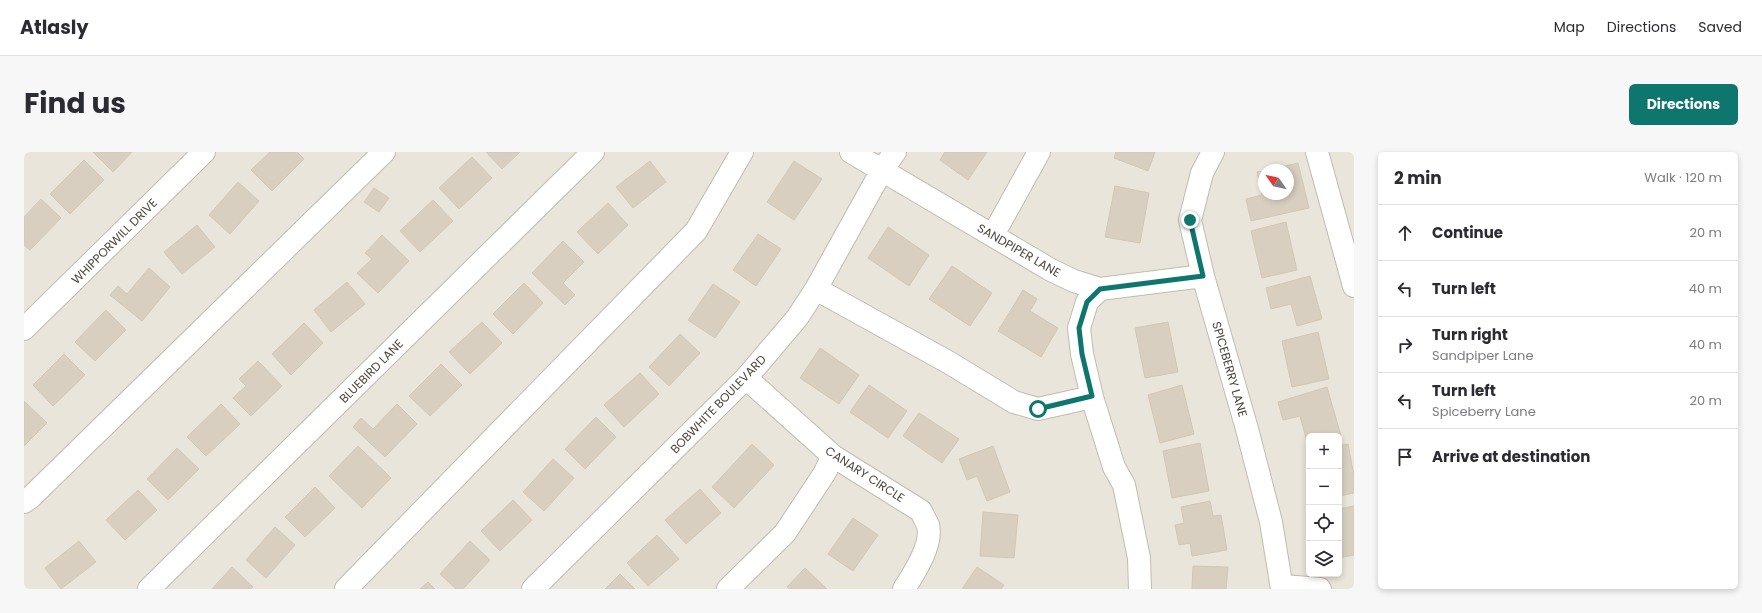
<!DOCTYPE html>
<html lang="en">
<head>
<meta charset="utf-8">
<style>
  :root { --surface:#fff; --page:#f7f7f7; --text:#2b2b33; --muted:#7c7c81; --line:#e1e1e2; --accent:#0f766e }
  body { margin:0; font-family:Poppins,sans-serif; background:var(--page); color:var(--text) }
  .controls { position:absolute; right:12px; bottom:12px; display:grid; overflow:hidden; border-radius:6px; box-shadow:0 2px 6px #0003 }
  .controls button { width:36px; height:36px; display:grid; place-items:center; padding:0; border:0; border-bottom:1px solid var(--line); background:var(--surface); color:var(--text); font:20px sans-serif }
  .compass { position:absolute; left:1234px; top:12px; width:36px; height:36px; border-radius:50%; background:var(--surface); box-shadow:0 2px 6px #0003; rotate:304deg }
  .stop { position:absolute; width:12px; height:12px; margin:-9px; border:3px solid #0f766e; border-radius:50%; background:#fff }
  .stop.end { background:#0f766e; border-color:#fff; box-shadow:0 1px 4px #0008 }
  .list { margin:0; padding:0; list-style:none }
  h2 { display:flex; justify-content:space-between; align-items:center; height:52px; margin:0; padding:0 16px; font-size:17px }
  h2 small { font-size:13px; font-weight:400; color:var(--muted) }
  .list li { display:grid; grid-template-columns:26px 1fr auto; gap:12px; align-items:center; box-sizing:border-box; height:56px; padding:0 16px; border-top:1px solid var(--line) }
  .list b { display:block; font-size:15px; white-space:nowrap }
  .list p { margin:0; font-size:13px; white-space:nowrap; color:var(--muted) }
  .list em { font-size:13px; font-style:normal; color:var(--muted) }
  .icon { flex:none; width:22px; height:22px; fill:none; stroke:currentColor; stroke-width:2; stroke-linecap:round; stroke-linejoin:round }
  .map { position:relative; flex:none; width:1330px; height:437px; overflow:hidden; border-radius:6px }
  header { display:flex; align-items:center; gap:24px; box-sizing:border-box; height:56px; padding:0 20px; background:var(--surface); border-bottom:1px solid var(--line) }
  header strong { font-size:19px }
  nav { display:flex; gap:22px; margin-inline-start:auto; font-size:14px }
  .intro { display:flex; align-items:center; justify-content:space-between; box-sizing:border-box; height:96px; padding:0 24px }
  h1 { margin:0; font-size:28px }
  .button { padding:10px 18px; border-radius:6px; background:var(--accent); color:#fff; font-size:14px; font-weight:700 }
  main { display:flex; gap:24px; padding:0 24px }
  aside { flex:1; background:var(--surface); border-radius:6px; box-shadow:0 2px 6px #0003 }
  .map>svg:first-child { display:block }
  .residential { fill:#eae5da; fill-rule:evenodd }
  .building { fill:#d8cfc1; stroke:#d3c7b4 }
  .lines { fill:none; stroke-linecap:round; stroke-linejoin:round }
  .minor-casing { stroke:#c2bbae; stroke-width:24 }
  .minor { stroke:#fff; stroke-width:22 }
  .route { stroke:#0f766e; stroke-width:5 }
  .labels { text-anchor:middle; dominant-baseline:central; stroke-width:4; stroke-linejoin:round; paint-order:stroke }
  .street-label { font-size:12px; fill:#4b4439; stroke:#fff }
</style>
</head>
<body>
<header>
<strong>Atlasly</strong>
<nav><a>Map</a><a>Directions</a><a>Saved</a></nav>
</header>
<div class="intro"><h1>Find us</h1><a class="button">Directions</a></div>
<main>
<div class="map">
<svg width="1330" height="437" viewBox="0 0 1330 437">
  <rect width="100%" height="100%" fill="#f6f3ec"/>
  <path class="residential" d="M0 0H1330V437H0ZM1240 18H1264V42H1240ZM1285 284H1315V422H1285Z"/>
  <path class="building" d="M69 0H108L89 20Z
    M246 0H273L280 7 248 39 227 18Z
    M462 0H496L478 17Z
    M921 0H963L944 28 916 8Z
    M1092 0H1131L1124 19 1090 6Z
    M448 5 468 26 435 57 415 36Z
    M60 8 80 28 46 62 26 42Z
    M626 9 642 30 609 56 592 35Z
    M770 9 798 27 770 68 743 50Z
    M1274 11 1285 56 1227 69 1222 47 1238 43 1233 20 1240 19V42H1264V18H1244Z
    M214 30 235 49 206 82 185 63Z
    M1091 34 1125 41 1116 91 1081 85Z
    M350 36 365 46 355 60 340 50Z
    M17 47 37 66 6 98 0 93V65Z
    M409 48 429 69 396 100 376 79Z
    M584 51 604 73 574 102 553 80Z
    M1262 70 1273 118 1238 126 1227 79Z
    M173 73 191 95 158 122 140 100Z
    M864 75 905 103 885 134 844 106Z
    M734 82 757 97 732 134 709 118Z
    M358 83 385 109 354 141 333 121 348 107 341 101Z
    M539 89 560 110 539 131 551 143 541 153 508 121Z
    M928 114 968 141 946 174 905 147Z
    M125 116 146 135 118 169 86 143 94 134 103 142Z
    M1286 124 1298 167 1273 174 1267 152 1247 157 1242 136Z
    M323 130 341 152 307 180 290 158Z
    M500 131 519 151 489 182 469 162Z
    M689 132 716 150 691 186 664 168Z
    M999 138 1013 147 1006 159 1034 176 1017 205 974 179Z
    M82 158 102 178 71 209 51 190Z
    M458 170 478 191 446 222 425 200Z
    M1144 170 1154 220 1121 226 1111 176Z
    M280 171 299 191 267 223 248 202Z
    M1294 180 1305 227 1268 235 1258 189Z
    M656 182 676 201 645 234 625 215Z
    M796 196 835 223 815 252 776 226Z
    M40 202 61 223 29 254 9 233Z
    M234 209 258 234 227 264 209 246 222 234 215 227Z
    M417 212 438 233 406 264 385 244Z
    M616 221 635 242 600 275 580 253Z
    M845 233 883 259 864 286 826 260Z
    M1158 233 1170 282 1136 291 1124 243Z
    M1303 235 1317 284H1285L1284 293 1276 264 1259 268 1254 250Z
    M0 249 23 271 0 294Z
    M197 252 216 272 182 304 163 285Z
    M373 252 393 272 361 305 329 275 337 266 349 277Z
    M895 261 935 287 918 311 879 284Z
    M572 265 592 285 561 317 541 297Z
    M1176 291 1185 339 1148 346 1139 299Z
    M728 292 750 313 710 356 688 335Z
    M1324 292 1330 324V341L1315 344V294Z
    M334 294 367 326 338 356 305 324Z
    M969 294 986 340 963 349 953 324 943 328 935 307Z
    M153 296 175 317 144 348 123 327Z
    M529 307 550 326 520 359 499 340Z
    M291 335 311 356 281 385 261 365Z
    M676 337 697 361 662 392 641 368Z
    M114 338 133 358 101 388 82 368Z
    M489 348 508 368 476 399 457 379Z
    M1186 349 1189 364 1197 363 1203 398 1168 404 1166 391 1155 393 1151 373 1160 371 1157 355Z
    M1330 354V403L1315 406V357Z
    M959 360 994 363 990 406 956 404Z
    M829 366 854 383 829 419 804 402Z
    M251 375 271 393 242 426 222 408Z
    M633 383 655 407 624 434 603 411Z
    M55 389 72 410 37 437 21 416Z
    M446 389 466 408 439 437H432L416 422Z
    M1169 414 1204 415 1202 437H1168Z
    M208 415 229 435 226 437H188Z
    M953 415 980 433 977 437H938Z
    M781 416 803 437H766L763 435Z
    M596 422 611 437H581Z
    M404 430 411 437H396Z"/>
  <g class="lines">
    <g class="minor-casing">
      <path id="minor" d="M827 0 1027 118 1050 129 1076 137 1179 124
        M1189 0 1178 21 1166 68 1179 124 1223 277 1247 370 1258 437
        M1293 0 1330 134
        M969 83 1015 0
        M792 137 924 210 990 250 1014 257 1068 245
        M1076 137 1063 150 1055 176 1058 202 1068 245 1090 315 1100 333 1115 406 1116 437
        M0 177 180 0
        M722 226 809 304 897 359C899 364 902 369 904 373 909 393 890 421 880 437
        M0 350 7 345 360 0
        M1259 434 1296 437
        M125 437 569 0
        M322 437 672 79 718 0
        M509 437 722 226 773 166 792 137 858 18 871 0
        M704 437 761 381 800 322 809 304"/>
    </g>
    <use href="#minor" class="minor"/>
  </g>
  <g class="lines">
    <path class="route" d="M1014 257 1068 244 1058 202 1055 176 1063 150 1076 137 1179 124 1166 68"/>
  </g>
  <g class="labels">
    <g class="street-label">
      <text transform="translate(90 89) rotate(-45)">WHIPPORWILL DRIVE</text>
      <text transform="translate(995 98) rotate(30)">SANDPIPER LANE</text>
      <text transform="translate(1206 217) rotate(74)">SPICEBERRY LANE</text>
      <text transform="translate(347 219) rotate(-45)">BLUEBIRD LANE</text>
      <text transform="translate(694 252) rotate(-46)">BOBWHITE BOULEVARD</text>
      <text transform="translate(841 322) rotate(33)">CANARY CIRCLE</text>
    </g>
  </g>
</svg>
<div class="controls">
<button>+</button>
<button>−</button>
<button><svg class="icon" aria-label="locate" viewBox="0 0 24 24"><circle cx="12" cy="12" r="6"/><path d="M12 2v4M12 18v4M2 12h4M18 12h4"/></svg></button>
<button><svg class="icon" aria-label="layers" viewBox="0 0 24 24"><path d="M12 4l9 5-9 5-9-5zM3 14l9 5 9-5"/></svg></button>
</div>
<svg class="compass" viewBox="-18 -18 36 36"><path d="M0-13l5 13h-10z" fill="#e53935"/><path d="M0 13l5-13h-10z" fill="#7c7c81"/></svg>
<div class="stop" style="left:1014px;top:257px"></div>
<div class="stop end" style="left:1166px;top:68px"></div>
</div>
<aside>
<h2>2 min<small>Walk · 120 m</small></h2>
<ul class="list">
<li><svg class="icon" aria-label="ahead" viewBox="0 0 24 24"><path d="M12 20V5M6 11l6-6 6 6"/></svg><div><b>Continue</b></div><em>20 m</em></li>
<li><svg class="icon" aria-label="left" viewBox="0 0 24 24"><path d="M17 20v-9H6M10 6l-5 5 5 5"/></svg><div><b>Turn left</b></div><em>40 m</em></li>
<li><svg class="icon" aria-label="right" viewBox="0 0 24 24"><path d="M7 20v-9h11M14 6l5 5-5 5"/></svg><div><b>Turn right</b><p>Sandpiper Lane</p></div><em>40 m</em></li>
<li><svg class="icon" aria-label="left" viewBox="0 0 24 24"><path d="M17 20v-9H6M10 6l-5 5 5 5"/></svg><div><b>Turn left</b><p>Spiceberry Lane</p></div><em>20 m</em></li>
<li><svg class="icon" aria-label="arrive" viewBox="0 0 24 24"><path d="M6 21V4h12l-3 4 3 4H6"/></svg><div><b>Arrive at destination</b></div></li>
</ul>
</aside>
</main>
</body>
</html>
